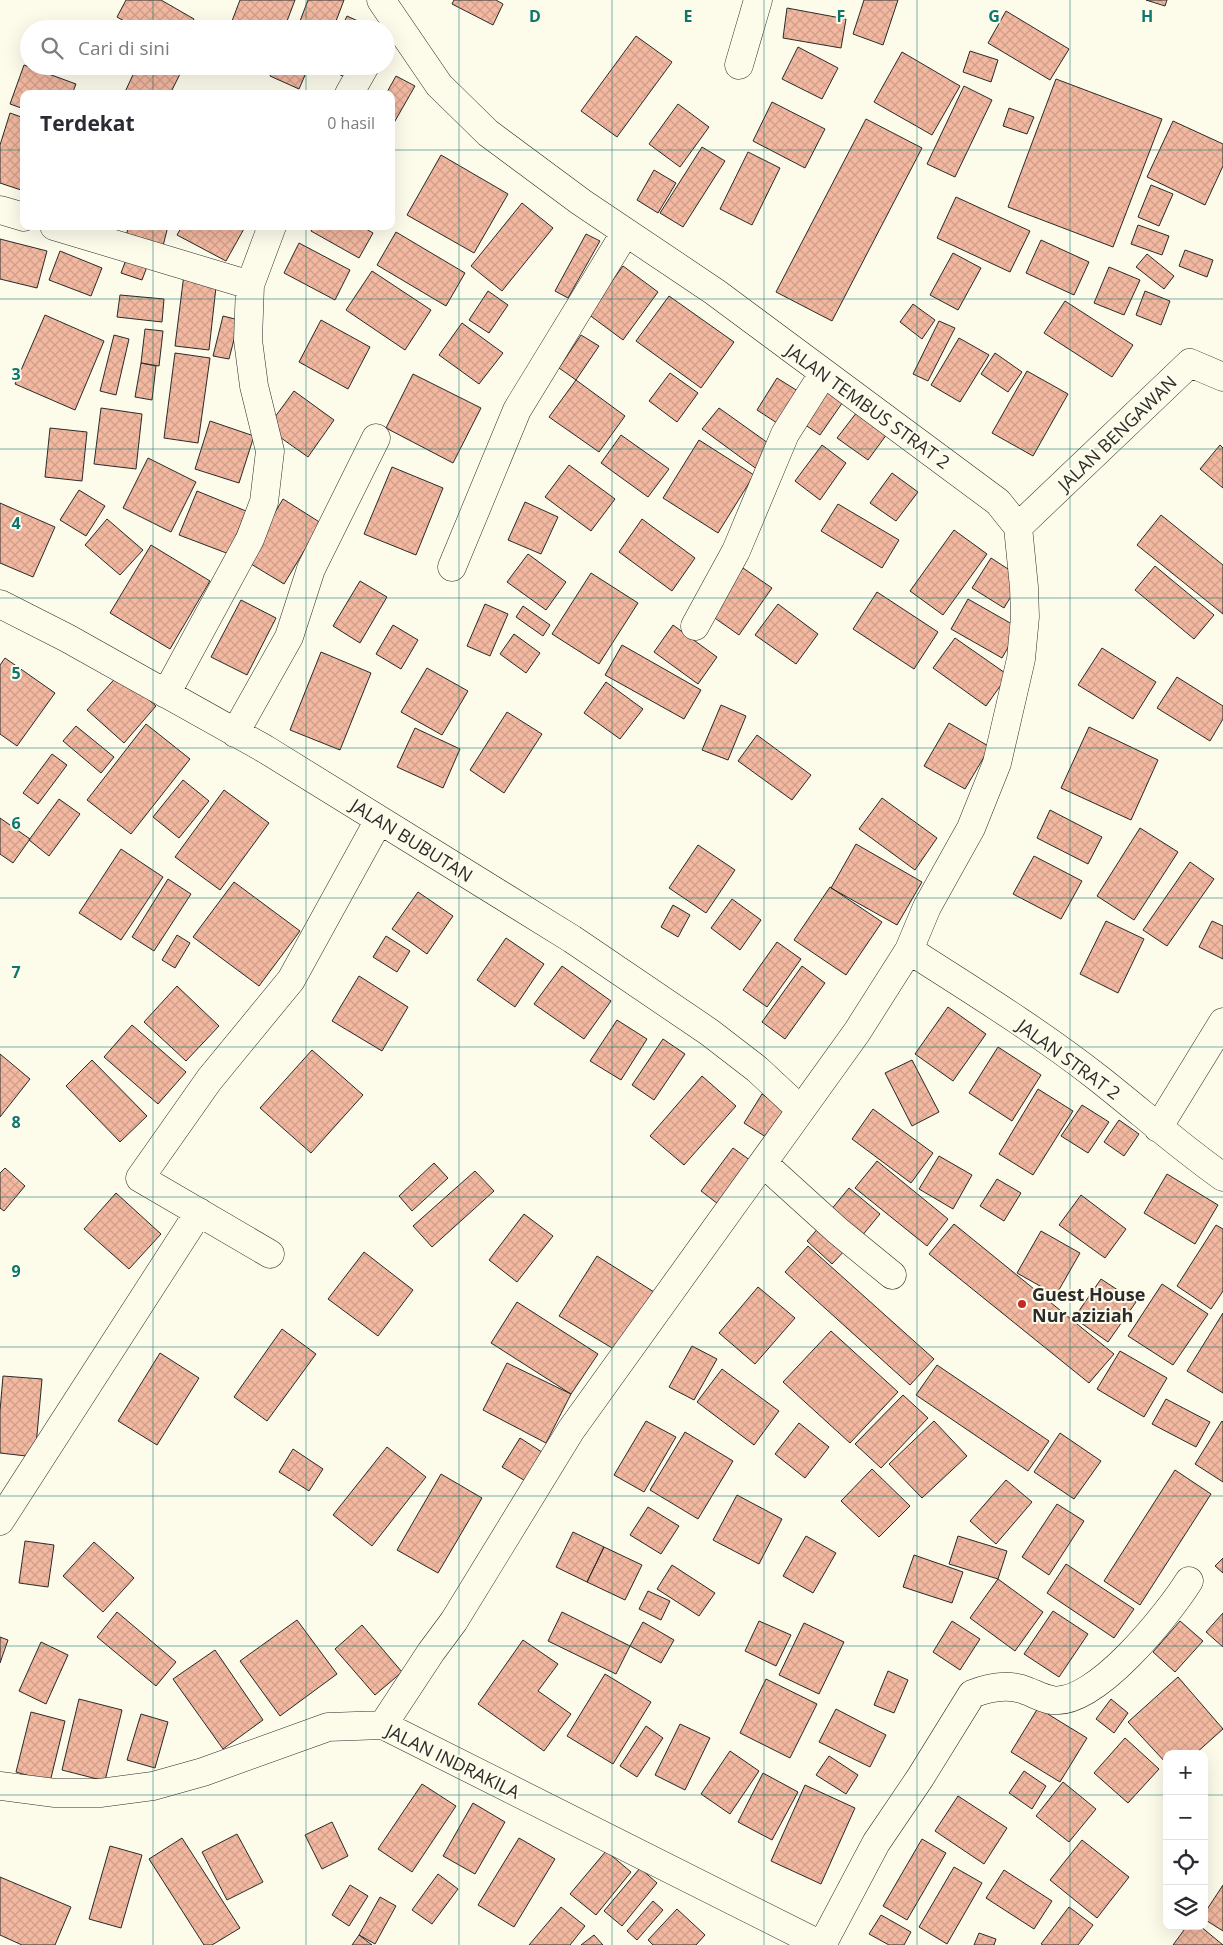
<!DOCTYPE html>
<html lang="id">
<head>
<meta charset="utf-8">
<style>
  :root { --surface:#fff; --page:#f7f7f7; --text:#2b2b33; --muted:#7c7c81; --line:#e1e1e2 }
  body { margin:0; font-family:"Open Sans",sans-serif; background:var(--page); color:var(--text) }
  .controls { position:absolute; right:15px; bottom:15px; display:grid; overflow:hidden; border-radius:10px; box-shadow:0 5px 20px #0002 }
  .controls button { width:45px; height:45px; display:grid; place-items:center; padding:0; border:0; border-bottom:1px solid var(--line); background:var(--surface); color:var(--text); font:25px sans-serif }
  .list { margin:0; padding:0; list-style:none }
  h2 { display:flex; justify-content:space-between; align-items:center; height:65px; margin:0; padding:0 20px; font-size:21px }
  h2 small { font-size:16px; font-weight:400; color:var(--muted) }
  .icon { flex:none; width:28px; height:28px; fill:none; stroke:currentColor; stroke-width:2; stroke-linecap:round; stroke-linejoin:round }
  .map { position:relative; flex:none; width:1223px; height:1945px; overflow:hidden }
  .search { position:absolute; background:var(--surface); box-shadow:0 5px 20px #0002; left:20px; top:20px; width:375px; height:55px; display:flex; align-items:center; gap:12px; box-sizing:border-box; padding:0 18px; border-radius:28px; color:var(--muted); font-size:19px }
  .panel { position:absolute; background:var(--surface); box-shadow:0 5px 20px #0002; left:20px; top:90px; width:375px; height:140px; border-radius:10px }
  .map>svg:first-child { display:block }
  .building { fill:url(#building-cross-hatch); stroke:#2b2b2b }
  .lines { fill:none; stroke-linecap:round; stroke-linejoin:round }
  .minor-casing { stroke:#2b2b2b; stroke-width:29 }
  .minor { stroke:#fdfbea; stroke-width:28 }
  .grid { fill:none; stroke:#0f766e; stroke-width:1; stroke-opacity:0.55 }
  .poi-dot { fill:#c62828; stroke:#fdfbea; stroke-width:2 }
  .labels { text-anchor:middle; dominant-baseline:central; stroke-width:4; stroke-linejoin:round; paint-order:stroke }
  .street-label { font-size:18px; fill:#2b2b2b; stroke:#fdfbea }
  .poi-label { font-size:18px; font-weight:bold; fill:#2b2b2b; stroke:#fdfbea; text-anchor:start }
  .grid-label { font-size:16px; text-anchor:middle; font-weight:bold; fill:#0f766e; stroke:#fdfbea; stroke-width:4; stroke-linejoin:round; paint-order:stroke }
</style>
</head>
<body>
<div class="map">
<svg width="1223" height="1945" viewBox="0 0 1223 1945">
  <defs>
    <pattern id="building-cross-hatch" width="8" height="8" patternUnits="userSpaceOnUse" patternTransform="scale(1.25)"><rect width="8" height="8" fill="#f2b8a0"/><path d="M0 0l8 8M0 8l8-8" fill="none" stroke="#d09e8a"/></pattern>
  </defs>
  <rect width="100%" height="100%" fill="#fdfbea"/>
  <path class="building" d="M126 0H161L194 19 189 29H138L117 17Z
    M240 0H295L284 29H251L232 21Z
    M308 0H344L333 29H297Z
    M454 0H496L503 4 493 25 452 4Z
    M864 0H898L883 45 853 34Z
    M1146 0H1167L1165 6Z
    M787 8 846 19 841 48 783 38Z
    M1006 11 1069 49 1050 80 988 43Z
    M347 16 371 27 370 29H341Z
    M636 36 672 62 617 137 581 111Z
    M798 47 838 68 822 99 782 79Z
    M970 51 998 60 991 82 963 72Z
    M902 52 960 86 932 135 874 102Z
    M24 65 76 84 72 94H24V109L10 104Z
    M137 66H184L170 94H129L125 92Z
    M274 66H309L299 89 270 76Z
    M324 66H352L346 78Z
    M396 76 415 86 391 128V94H386Z
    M1056 79 1162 119 1113 247 1008 207Z
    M964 86 992 100 955 177 927 164Z
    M772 102 825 129 805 168 753 141Z
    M678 104 709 127 680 167 649 144Z
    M1009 108 1034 117 1027 134 1003 126Z
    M10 113 24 118V191L0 183V145Z
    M866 119 922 148 832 321 776 292Z
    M1173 121 1223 144V166L1205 205 1147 177Z
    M702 147 725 161 683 227 660 213Z
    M748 152 780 168 752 225 720 209Z
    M441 155 508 194 474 253 407 215Z
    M654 170 676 183 658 213 637 200Z
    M1151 185 1173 194 1159 226 1138 217Z
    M956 197 1030 231 1010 272 937 238Z
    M522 203 553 228 502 291 471 266Z
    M1138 225 1169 236 1162 255 1131 244Z
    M129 226H168L163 246 126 235Z
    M182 226H243L245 227 226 261 177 235Z
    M313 226H361L373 233 359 258 311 231Z
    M396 232 465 273 446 306 377 265Z
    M586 234 600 241 568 298 555 291Z
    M0 239 47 251 37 288 0 279Z
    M1041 240 1089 262 1074 295 1026 273Z
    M299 243 350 270 335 300 284 273Z
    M130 249 151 256 142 280 121 273Z
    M1185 250 1213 260 1207 277 1179 266Z
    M60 251 102 268 91 296 49 280Z
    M953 253 981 268 958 310 930 295Z
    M1147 254 1174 276 1164 289 1136 267Z
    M623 266 658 292 623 340 588 314Z
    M1109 267 1140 280 1124 315 1094 303Z
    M372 271 431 310 405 350 346 310Z
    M184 274 217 278 209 350 175 346Z
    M488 291 508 305 489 333 469 320Z
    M1145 291 1170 301 1161 325 1136 315Z
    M120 295 164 299 162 322 117 317Z
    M669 296 734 342 701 388 636 341Z
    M1065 301 1133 345 1112 377 1044 333Z
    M913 304 935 320 922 339 900 322Z
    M45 315 104 341 75 410 15 384Z
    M223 316 239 320 229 359 213 356Z
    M321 320 370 347 348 389 299 362Z
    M939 321 955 328 928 381 913 374Z
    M462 323 503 353 479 384 439 355Z
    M145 329 163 331 159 366 141 363Z
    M114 335 129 339 116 395 100 391Z
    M581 335 599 346 576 380 559 368Z
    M959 338 989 355 960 402 931 385Z
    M175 353 210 358 198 443 164 438Z
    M995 353 1022 372 1008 392 981 374Z
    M141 363 156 366 152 400 135 397Z
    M1027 371 1068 394 1033 456 992 433Z
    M670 373 698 393 677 422 649 401Z
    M413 374 481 408 453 463 386 428Z
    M777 378 801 393 780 425 757 410Z
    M576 380 625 416 599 452 549 417Z
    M825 381 847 396 820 435 798 420Z
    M294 391 334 420 308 457 267 428Z
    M101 408 142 414 136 469 94 464Z
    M719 408 775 448 758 470 702 429Z
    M857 412 887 434 868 460 837 438Z
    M210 421 254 436 239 483 195 469Z
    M50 428 87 432 82 481 45 477Z
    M621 435 669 469 648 497 601 463Z
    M699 440 754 475 718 533 663 498Z
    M822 445 846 463 820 500 795 481Z
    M1220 445 1223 448V488L1200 469Z
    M148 458 196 482 171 532 123 508Z
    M569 465 615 499 591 531 545 497Z
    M392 467 443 488 416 555 364 534Z
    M892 473 918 492 896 521 870 503Z
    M79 490 105 506 86 536 60 520Z
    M197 491 246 511 229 554 179 535Z
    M283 499 321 523 284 584 246 561Z
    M525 502 558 517 541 554 508 540Z
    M0 503 55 527 33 577 0 563Z
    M838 504 899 540 882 568 821 531Z
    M1161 515 1223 565V614L1137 545Z
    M107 519 143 550 120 575 85 545Z
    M642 519 695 558 672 591 619 552Z
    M954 530 987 554 943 615 910 591Z
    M151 545 210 581 170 649 110 613Z
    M528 554 566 582 546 610 507 582Z
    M991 558 1022 578 1004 608 972 588Z
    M1155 566 1214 615 1194 639 1135 590Z
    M743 568 772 588 739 635 709 614Z
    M591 573 638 603 599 664 552 634Z
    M360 581 387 597 360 643 333 626Z
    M877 592 938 632 914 669 853 629Z
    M968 599 1019 628 1002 658 951 629Z
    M241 600 276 618 247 675 211 657Z
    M485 604 508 614 490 656 467 646Z
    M778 604 818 634 796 664 755 635Z
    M523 606 550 625 543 636 516 617Z
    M393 625 418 640 401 669 376 654Z
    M673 625 717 657 698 684 654 652Z
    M514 634 540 653 526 673 500 654Z
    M955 638 1008 675 986 706 933 668Z
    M622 645 701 690 684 719 605 675Z
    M1102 648 1156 682 1133 719 1078 685Z
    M321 652 371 673 340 750 290 730Z
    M5 658 55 693 17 746 0 734V665Z
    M427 668 468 691 442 735 401 712Z
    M119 674 156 706 124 743 87 710Z
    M1177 677 1223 706V719L1210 741 1157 708Z
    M606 682 643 709 620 739 584 713Z
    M721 705 746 716 728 760 702 750Z
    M507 712 542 734 504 793 470 770Z
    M949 723 990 747 965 789 924 766Z
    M146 724 190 759 131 834 87 800Z
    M76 726 114 757 101 773 63 741Z
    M1089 727 1158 760 1131 820 1061 788Z
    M415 728 460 749 443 788 397 767Z
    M757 735 811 775 792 800 738 761Z
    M52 754 67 765 38 804 23 793Z
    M183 780 209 801 179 838 153 817Z
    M224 790 269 823 220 890 175 857Z
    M882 798 937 838 915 870 859 829Z
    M59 799 80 814 49 856 29 840Z
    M1050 810 1102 837 1088 864 1037 838Z
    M0 818 30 839 13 863 0 854Z
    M1140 828 1178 852 1134 920 1097 896Z
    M856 844 922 882 897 925 831 888Z
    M698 845 735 870 706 913 669 888Z
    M121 849 163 877 121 940 79 913Z
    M1034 856 1082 881 1061 919 1013 894Z
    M1190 862 1214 879 1167 946 1143 930Z
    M168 879 191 894 154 951 132 937Z
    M234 882 300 931 259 986 193 937Z
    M830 887 882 922 846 975 794 940Z
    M418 892 453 916 427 954 392 929Z
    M732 899 761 920 740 950 711 928Z
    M673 905 690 915 678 937 661 927Z
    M1106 921 1144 939 1118 993 1080 974Z
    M1212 921 1223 926V959L1199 947Z
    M177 935 190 943 175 968 162 960Z
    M386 936 410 951 397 972 373 957Z
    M506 938 544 964 515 1007 477 980Z
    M777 942 801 959 767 1007 743 990Z
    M562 966 611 1001 584 1039 534 1004Z
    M802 966 825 983 785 1039 762 1022Z
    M359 976 408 1007 382 1051 332 1021Z
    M177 986 219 1026 186 1061 144 1022Z
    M948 1007 986 1034 953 1081 915 1054Z
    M617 1020 647 1039 621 1080 590 1061Z
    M132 1025 186 1072 158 1104 104 1057Z
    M663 1039 685 1054 654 1100 632 1085Z
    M998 1047 1041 1075 1012 1121 969 1093Z
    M312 1050 363 1095 311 1153 260 1108Z
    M0 1054 30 1079 0 1117Z
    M92 1060 147 1116 120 1142 66 1086Z
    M912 1060 939 1112 912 1126 885 1073Z
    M702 1076 736 1106 684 1165 650 1136Z
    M1038 1089 1073 1111 1033 1175 999 1154Z
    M762 1094 787 1110 769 1139 744 1123Z
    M1082 1105 1109 1122 1088 1153 1061 1136Z
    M873 1109 933 1153 911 1183 852 1139Z
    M1119 1120 1139 1134 1124 1156 1104 1142Z
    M733 1148 754 1163 722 1207 701 1191Z
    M939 1156 972 1175 953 1209 919 1189Z
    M877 1161 948 1219 927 1246 855 1188Z
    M434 1163 448 1178 412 1211 399 1196Z
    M5 1168 25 1186 4 1211 0 1208V1173Z
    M475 1171 494 1191 432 1247 413 1226Z
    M1167 1174 1218 1205 1195 1244 1144 1213Z
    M997 1179 1021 1193 1004 1221 980 1206Z
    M849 1188 880 1214 861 1237 830 1211Z
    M116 1193 161 1234 129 1269 84 1229Z
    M1081 1195 1126 1229 1105 1258 1059 1225Z
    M524 1214 553 1236 517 1282 489 1260Z
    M954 1224 1114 1354 1089 1383 929 1254Z
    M821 1225 847 1248 832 1264 807 1241Z
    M1216 1225 1223 1229V1291L1211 1309 1177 1286Z
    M1041 1231 1080 1253 1056 1295 1017 1273Z
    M808 1246 934 1359 910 1385 785 1272Z
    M364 1252 413 1290 378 1336 328 1299Z
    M597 1256 654 1292 617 1351 559 1316Z
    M1101 1279 1136 1302 1108 1342 1074 1318Z
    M1162 1284 1208 1314 1173 1365 1128 1336Z
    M758 1287 795 1318 755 1364 719 1333Z
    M517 1302 598 1354 571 1394 491 1343Z
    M1223 1313V1393L1187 1371Z
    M282 1329 316 1354 267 1421 234 1397Z
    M831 1331 898 1392 850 1443 783 1382Z
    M692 1346 717 1359 694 1400 669 1387Z
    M1120 1351 1167 1378 1144 1417 1097 1389Z
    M160 1353 199 1378 157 1445 118 1421Z
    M507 1363 571 1394 546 1443 483 1410Z
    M937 1365 1049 1441 1028 1471 916 1395Z
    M722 1369 779 1411 754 1445 697 1402Z
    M3 1376 42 1379 35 1457 0 1453V1411Z
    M903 1395 928 1418 881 1468 855 1444Z
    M1166 1399 1210 1422 1196 1447 1152 1424Z
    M646 1421 676 1437 644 1492 614 1475Z
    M934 1421 967 1456 922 1498 889 1464Z
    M1222 1421 1223 1422V1482L1195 1464Z
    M799 1423 829 1447 805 1478 775 1454Z
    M685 1432 733 1461 698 1519 650 1490Z
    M1060 1433 1101 1461 1074 1499 1034 1472Z
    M520 1438 545 1454 527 1482 502 1467Z
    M387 1447 426 1477 372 1546 333 1515Z
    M293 1449 323 1469 309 1491 279 1472Z
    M872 1469 910 1506 879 1537 841 1501Z
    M1175 1470 1211 1494 1140 1605 1104 1581Z
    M441 1474 482 1498 438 1573 397 1550Z
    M1006 1480 1032 1502 996 1544 970 1521Z
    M737 1495 782 1519 759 1564 713 1540Z
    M1057 1504 1084 1521 1049 1575 1022 1557Z
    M648 1507 679 1526 661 1554 630 1535Z
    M573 1532 604 1547 587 1582 556 1567Z
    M806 1536 836 1553 813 1593 783 1576Z
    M958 1536 1007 1551 998 1579 949 1564Z
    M25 1541 54 1545 48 1587 19 1583Z
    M94 1542 134 1578 103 1612 63 1576Z
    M604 1547 642 1565 625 1600 587 1582Z
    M914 1555 963 1572 952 1603 903 1587Z
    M1223 1558V1573L1215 1566Z
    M1066 1564 1134 1609 1114 1638 1047 1593Z
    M672 1565 715 1593 699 1616 657 1589Z
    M998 1579 1043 1612 1015 1651 970 1618Z
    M648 1591 670 1601 661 1620 639 1609Z
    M1053 1611 1088 1634 1059 1677 1024 1654Z
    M117 1612 176 1662 156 1686 97 1637Z
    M562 1612 630 1646 616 1674 548 1641Z
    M1223 1613V1647L1206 1632Z
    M297 1620 337 1674 280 1716 240 1661Z
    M759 1621 791 1635 776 1666 745 1651Z
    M952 1621 980 1639 960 1670 933 1652Z
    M1180 1621 1203 1641 1175 1672 1153 1652Z
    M643 1622 674 1640 661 1663 630 1646Z
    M804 1623 844 1642 819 1694 779 1675Z
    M362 1625 402 1672 375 1695 335 1649Z
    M0 1637 8 1640 0 1663Z
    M523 1640 558 1664 538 1691 571 1714 544 1751 478 1704Z
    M41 1642 68 1655 46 1704 19 1691Z
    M215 1650 263 1720 223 1749 173 1679Z
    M888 1671 908 1680 894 1713 874 1705Z
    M605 1674 651 1702 613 1764 567 1736Z
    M1178 1677 1223 1729 1195 1754H1167V1764L1128 1722Z
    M766 1679 817 1704 790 1758 740 1733Z
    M79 1699 122 1710 105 1781 62 1770Z
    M1111 1699 1128 1713 1114 1733 1096 1719Z
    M1038 1708 1087 1738 1060 1782 1011 1752Z
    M836 1709 886 1735 870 1767 819 1742Z
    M31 1712 65 1721 50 1782 16 1772Z
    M141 1714 168 1722 155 1768 127 1760Z
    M680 1724 710 1738 685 1790 655 1775Z
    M646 1726 663 1738 637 1777 620 1766Z
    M1125 1738 1159 1769 1128 1803 1094 1773Z
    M730 1751 759 1771 730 1814 701 1794Z
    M829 1756 858 1775 846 1794 816 1775Z
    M1024 1771 1046 1786 1032 1809 1009 1793Z
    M763 1773 798 1792 772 1840 738 1822Z
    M1063 1782 1096 1809 1069 1842 1036 1816Z
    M422 1784 456 1806 412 1872 378 1849Z
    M805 1785 855 1808 821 1884 771 1861Z
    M958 1796 1007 1828 984 1864 935 1831Z
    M473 1803 505 1822 475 1874 443 1856Z
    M332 1822 348 1856 322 1869 305 1835Z
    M237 1834 263 1882 227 1900 202 1852Z
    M182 1838 240 1928 212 1945H204L149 1859Z
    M519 1838 555 1859 514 1927 478 1905Z
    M922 1839 946 1853 907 1920 883 1906Z
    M1082 1840 1129 1877 1097 1918 1050 1880Z
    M110 1846 142 1855 121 1928 89 1919Z
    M606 1851 631 1872 596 1915 570 1894Z
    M954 1867 982 1883 947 1944 919 1927Z
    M640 1868 657 1883 622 1926 604 1911Z
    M1004 1870 1052 1901 1034 1929 986 1898Z
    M438 1874 458 1889 432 1924 412 1910Z
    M0 1877 71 1907 55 1945H22L0 1935Z
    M350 1885 368 1896 349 1926 332 1915Z
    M1223 1885V1931L1204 1919V1914Z
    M380 1897 396 1906 375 1944 359 1935Z
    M653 1901 663 1910 637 1940 627 1931Z
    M561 1907 585 1926 570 1945H529Z
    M1069 1907 1093 1925 1078 1945H1043L1041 1944Z
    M677 1909 705 1935 696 1945H653L648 1940Z
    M881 1915 911 1932 904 1945H889L869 1934Z
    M1187 1926H1200L1223 1945H1173Z
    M979 1933 996 1939 994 1945H974Z
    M359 1935 372 1945H352Z
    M594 1935 603 1945H581Z"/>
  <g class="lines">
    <g class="minor-casing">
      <path id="minor" d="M381 0 439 85 488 133 581 202 715 292 998 502 1018 527 1024 587 1025 617 1021 659 997 763 971 828 927 907 909 950 857 1032 571 1430 454 1621 431 1652 383 1725
        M739 65 758 0
        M349 94 365 66
        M0 210 24 217
        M54 226 250 285
        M1018 527 1190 363 1223 377
        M452 567 517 410 625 233
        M0 604 67 638 265 749 572 939 709 1032 757 1069 801 1110
        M695 626 736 551 785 434 823 374
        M166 694 250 539 264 502 270 451 254 386 248 340 250 285 272 226
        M235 733 289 637 311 569 376 438
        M909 950C973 991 1038 1031 1098 1078 1140 1111 1179 1146 1223 1177
        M1158 1128 1223 1022
        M763 1163 838 1231 892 1275
        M270 1254 140 1178 209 1080 291 980 379 820
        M0 1521 199 1212
        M0 1786 55 1793H100L153 1786 203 1772 328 1727 383 1725 821 1945
        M822 1945 876 1843 920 1778 972 1694C990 1687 1009 1683 1027 1691 1035 1694 1044 1699 1052 1700 1095 1707 1168 1614 1189 1581"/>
    </g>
    <use href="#minor" class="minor"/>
  </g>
  <path class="grid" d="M153 0V29M306 0V29M459 0V1945M612 0V1945M764 0V1945M917 0V1945M1070 0V1945M153 66V94M306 66V94M0 150H24M391 150H1223M153 226V1945M306 226V1945M0 299H1223M0 449H1223M0 598H1223M0 748H1223M0 898H1223M0 1047H1223M0 1197H1223M0 1347H1223M0 1496H1223M0 1646H1223M0 1795H1167M1204 1795H1223"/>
  <circle class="poi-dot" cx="1022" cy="1304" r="5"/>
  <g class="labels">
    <g class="street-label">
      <text transform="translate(868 406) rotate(36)">JALAN TEMBUS STRAT 2</text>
      <text transform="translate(1117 433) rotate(-44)">JALAN BENGAWAN</text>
      <text transform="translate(412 840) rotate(32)">JALAN BUBUTAN</text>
      <text transform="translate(1069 1059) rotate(36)">JALAN STRAT 2</text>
      <text transform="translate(453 1761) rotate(26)">JALAN INDRAKILA</text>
    </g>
    <g class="poi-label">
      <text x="1032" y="1294">Guest House<tspan x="1032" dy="21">Nur aziziah</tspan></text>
    </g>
  </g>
  <g class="grid-label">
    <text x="535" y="22">D</text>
    <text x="688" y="22">E</text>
    <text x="841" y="22">F</text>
    <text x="994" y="22">G</text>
    <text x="1147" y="22">H</text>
    <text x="16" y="380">3</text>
    <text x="16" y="529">4</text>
    <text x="16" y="679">5</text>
    <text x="16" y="829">6</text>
    <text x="16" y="978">7</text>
    <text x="16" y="1128">8</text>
    <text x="16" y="1277">9</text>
  </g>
</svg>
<div class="controls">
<button>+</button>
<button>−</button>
<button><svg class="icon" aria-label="locate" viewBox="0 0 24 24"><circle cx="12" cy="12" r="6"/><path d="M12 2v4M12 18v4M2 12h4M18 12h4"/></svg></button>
<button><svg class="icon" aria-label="layers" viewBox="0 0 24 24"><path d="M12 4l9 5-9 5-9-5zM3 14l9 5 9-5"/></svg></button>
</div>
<div class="search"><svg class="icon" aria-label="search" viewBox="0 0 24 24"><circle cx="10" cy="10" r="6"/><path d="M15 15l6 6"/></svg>Cari di sini</div>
<section class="panel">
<h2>Terdekat<small>0 hasil</small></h2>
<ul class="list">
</ul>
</section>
</div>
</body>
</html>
